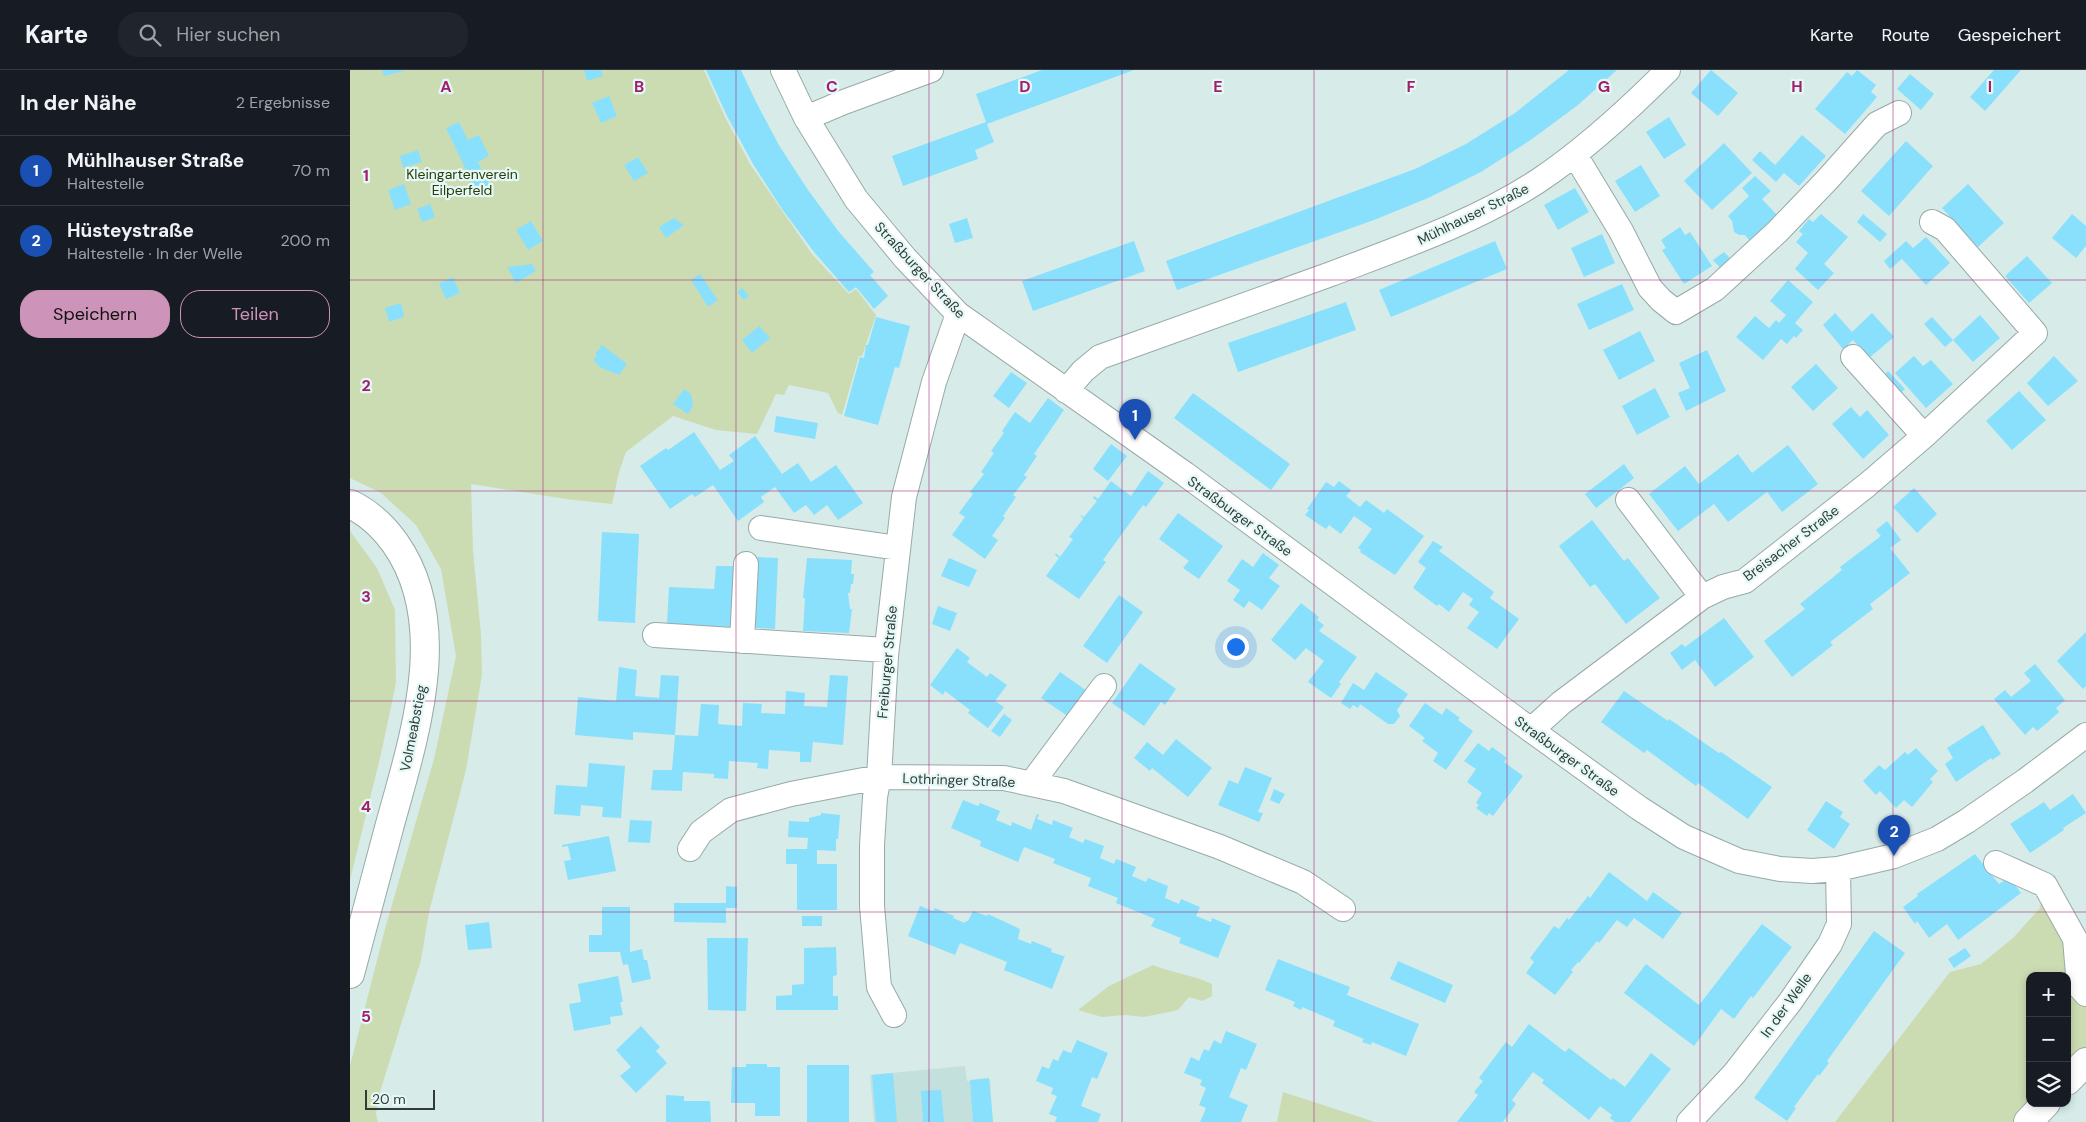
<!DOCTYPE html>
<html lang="de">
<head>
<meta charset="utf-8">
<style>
  :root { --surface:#171b24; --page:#20242c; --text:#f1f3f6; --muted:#9ea1a6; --line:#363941; --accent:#cd93b8 }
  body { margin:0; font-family:"DM Sans",sans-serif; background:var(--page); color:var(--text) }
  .controls { position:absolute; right:15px; bottom:15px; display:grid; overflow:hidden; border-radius:10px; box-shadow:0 2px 8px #0003 }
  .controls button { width:45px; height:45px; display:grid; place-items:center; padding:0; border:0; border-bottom:1px solid var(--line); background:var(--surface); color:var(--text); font:25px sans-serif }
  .scale { position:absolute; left:15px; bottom:12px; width:70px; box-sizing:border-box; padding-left:5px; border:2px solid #333b3a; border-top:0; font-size:14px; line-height:18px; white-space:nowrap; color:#333b3a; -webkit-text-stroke:4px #e4f9f6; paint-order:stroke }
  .you { position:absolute; left:885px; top:576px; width:18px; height:18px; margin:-12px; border:4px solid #fff; border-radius:50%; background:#1a73e8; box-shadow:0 0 0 8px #1a73e833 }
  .badge { display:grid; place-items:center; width:32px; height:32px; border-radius:50%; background:var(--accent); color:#fff; font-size:16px; font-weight:700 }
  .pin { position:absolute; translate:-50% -41px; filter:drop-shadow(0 1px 2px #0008) }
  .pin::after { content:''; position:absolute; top:26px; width:18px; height:15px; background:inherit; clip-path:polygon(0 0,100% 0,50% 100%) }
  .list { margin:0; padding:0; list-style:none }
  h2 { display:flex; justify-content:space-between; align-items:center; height:65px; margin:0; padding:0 20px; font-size:21px }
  h2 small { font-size:16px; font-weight:400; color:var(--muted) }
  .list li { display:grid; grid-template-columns:32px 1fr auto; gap:15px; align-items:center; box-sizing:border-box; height:70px; padding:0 20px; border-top:1px solid var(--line) }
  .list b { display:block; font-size:19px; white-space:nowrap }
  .list p { margin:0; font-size:16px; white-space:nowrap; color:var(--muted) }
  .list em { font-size:16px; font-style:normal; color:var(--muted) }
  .actions { display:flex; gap:10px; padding:15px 20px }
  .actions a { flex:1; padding:11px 0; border:1px solid var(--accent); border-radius:20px; text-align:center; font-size:18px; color:var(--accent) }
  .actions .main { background:var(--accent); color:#111 }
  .icon { flex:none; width:28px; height:28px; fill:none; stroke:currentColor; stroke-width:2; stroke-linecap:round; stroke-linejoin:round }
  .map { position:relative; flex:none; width:1736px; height:1052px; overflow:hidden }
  header { display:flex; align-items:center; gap:30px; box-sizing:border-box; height:70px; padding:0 25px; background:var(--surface); border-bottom:1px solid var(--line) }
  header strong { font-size:24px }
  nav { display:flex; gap:28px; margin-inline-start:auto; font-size:18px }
  .search { width:350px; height:45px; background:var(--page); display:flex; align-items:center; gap:12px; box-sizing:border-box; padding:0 18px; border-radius:20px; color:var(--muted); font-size:19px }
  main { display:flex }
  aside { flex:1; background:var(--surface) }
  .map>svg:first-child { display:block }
  .built { fill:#c3e0dc }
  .green { fill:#ccdcb2 }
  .building { fill:#89e0fc }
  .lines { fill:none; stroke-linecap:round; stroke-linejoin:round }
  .minor-casing { stroke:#97aaa8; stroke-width:26 }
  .major-casing { stroke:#97aaa8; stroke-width:30 }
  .minor { stroke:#fff; stroke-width:24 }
  .major { stroke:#fff; stroke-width:28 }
  .grid { fill:none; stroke:#a21e6d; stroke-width:1; stroke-opacity:0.55 }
  .labels { text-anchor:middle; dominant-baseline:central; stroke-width:4.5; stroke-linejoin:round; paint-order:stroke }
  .park-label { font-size:14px; fill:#2d3b0a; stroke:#e4f9f6 }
  .street-label { font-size:14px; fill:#333b3a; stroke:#e4f9f6 }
  .grid-label { font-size:16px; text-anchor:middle; font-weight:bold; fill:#a21e6d; stroke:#e4f9f6; stroke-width:4.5; stroke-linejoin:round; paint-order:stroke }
</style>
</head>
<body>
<header>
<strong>Karte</strong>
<div class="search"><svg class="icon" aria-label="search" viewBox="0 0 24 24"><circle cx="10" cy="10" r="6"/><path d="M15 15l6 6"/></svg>Hier suchen</div>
<nav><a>Karte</a><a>Route</a><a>Gespeichert</a></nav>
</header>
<main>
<aside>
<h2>In der Nähe<small>2 Ergebnisse</small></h2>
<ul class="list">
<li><span class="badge" style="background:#1a4fb4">1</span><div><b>Mühlhauser Straße</b><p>Haltestelle</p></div><em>70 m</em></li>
<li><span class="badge" style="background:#1a4fb4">2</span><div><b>Hüsteystraße</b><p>Haltestelle · In der Welle</p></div><em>200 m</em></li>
</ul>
<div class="actions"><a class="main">Speichern</a><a>Teilen</a></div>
</aside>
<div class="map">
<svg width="1736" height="1052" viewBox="0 0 1736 1052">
  <rect width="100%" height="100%" fill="#d7ebe9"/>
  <path class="built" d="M615 996 617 1011 640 1010 643 1052H524L520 1005Z"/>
  <path class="green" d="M0 0H354L375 47 400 94 462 184 499 224 506 219 526 245 512 286H509L492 345 488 343 478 323 439 315 434 325 426 324 407 364 366 360 323 346 276 382 269 402 262 434 216 429 121 414 123 481 131 565 132 604 116 700 79 842 71 890 30 1022 26 1044 28 1052H0V996L35 859 84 689 106 586 91 499 66 455 31 423 0 408Z
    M0 461 27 498 45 540 46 613 31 684 0 810Z
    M1695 815 1736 924V983L1717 1000V906H1680V1033H1683L1664 1052H1485L1600 902 1631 894 1663 868 1690 838Z
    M803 895C823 903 843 905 862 914V926L852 931 839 927 828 940 794 947 775 945 752 947 728 940 759 916Z
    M933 1022 1016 1049 1024 1052H927Z"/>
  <path class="building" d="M32 0H54V1L34 6Z
    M234 0H251L253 6 237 11Z
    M356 0H391L406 32 430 77 458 120 489 162 524 202 520 205 538 226 524 239 506 217 499 222 464 182 432 139 403 94 377 46Z
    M692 0H784L637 54 644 72 625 80 628 89 553 116 542 86 636 52 626 24Z
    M1219 0H1267L1228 35 1182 69 1131 102 1078 128 1024 150 827 220 816 191 1065 99 1116 74 1165 43Z
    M1361 0 1388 23 1368 46 1341 23Z
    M1507 0 1526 15 1521 22 1527 27 1495 64 1465 39 1497 2 1502 6Z
    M1644 0H1671L1635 41 1620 27Z
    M1560 4 1584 24 1571 40 1547 19Z
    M259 26 267 46 251 53 242 33Z
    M1319 47 1336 75 1314 89 1296 62Z
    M109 52 118 70 129 65 139 86 128 92 140 116 127 123 96 58Z
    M1452 65 1476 86 1449 116 1434 103 1426 112 1402 90 1410 81 1425 95Z
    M1556 71 1583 96 1539 146 1511 121Z
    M1374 73 1402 103 1362 140 1334 111Z
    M68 80 72 92 53 98 50 86Z
    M288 87 298 103 284 111 274 95Z
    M1291 95 1310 126 1285 142 1265 111Z
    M1405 106 1421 121 1412 129 1427 145 1399 170 1395 165H1389L1384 162 1382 151 1378 146 1399 126 1392 118Z
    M54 114 61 134 45 140 38 120Z
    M1618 114 1654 153 1628 177 1592 138Z
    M1225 118 1239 142 1208 160 1194 135Z
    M80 134 85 147 72 152 67 139Z
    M1471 144 1498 167 1474 194 1484 203 1468 220 1445 199 1458 183 1446 172 1453 164 1449 161 1459 149 1463 152Z
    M1513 144 1537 164 1530 172 1507 152Z
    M1722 144 1736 156V176L1726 188 1702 168Z
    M324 148 334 155 316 168 309 157Z
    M617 148 623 168 605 173 599 154Z
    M181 151 193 171 178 180 166 160Z
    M1330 157 1335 165 1340 162 1362 196 1334 214 1312 180 1316 178 1311 170Z
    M1252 164 1265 193 1234 207 1221 178Z
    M1576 167 1600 193 1576 215 1552 189 1540 199 1534 191 1556 171 1563 178Z
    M784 171 795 201 683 241 672 211Z
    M1145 171 1157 199 1041 247 1029 220Z
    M1374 182 1382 190 1372 200 1363 190Z
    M1677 186 1702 213 1679 233 1655 206Z
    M182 194 186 201 166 213 157 197Z
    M350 204 368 230 358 237 341 210Z
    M103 207 110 223 96 229 89 214Z
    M1438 210 1463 232 1445 253 1453 260 1446 268 1444 266 1437 274 1431 269 1413 290 1386 267 1405 246 1419 258 1426 250 1429 253 1436 245 1420 231Z
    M1272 214 1284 240 1239 260 1227 234Z
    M392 218 399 226 394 230 387 222Z
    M996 232 1006 260 888 302 878 273Z
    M51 233 54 247 39 252 35 238Z
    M1485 243 1502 262 1522 243 1544 267 1519 288 1503 270 1493 279 1473 255Z
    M1630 245 1650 268 1623 292 1603 270 1595 277 1574 254 1582 247 1603 270Z
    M526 247 560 256 549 298 545 297 528 355 494 346 510 287 514 288 516 275H518Z
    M409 256 420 268 402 283 392 270Z
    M1290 261 1305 291 1269 310 1253 280Z
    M252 275 277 294 269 305 251 298 243 290 247 286 245 284Z
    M1357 280 1376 321 1336 341 1328 323 1340 318 1329 293Z
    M1564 286 1573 296 1581 290 1603 314 1576 338 1545 303Z
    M1704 286 1728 311 1698 336 1677 313Z
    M1466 294 1488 318 1463 341 1441 317Z
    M1538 301 1555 319 1547 326 1531 308Z
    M661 302 677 313 659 338 643 326Z
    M1305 318 1320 347 1287 365 1272 336Z
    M334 319 341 324 343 336 338 344 323 334Z
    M1669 321 1696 350 1662 380 1636 351Z
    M843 323 940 394 921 420 824 348Z
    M698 328 714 340 684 384 687 386 674 405 677 407 663 425 666 427 653 446 655 448 642 466 648 470 635 489 602 465 615 447 609 443 623 424 620 422 634 404 631 402 644 383 641 381 654 363 652 361 665 342 680 353Z
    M1501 337 1510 347 1517 340 1539 365 1513 389 1482 354Z
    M426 346 468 353 465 369 424 362Z
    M344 362 370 400 384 391 379 385 405 366 432 404 448 393 461 412 486 395 513 433 488 450 477 435 464 445 456 435 444 443 425 417 411 427 414 432 388 451 363 415 345 427 342 424 320 439 290 396 316 378 318 380Z
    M761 374 777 386 758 411 743 399Z
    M1438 375 1468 414 1432 442 1417 422 1378 452 1364 434 1328 461 1299 424 1335 396 1349 414 1388 384 1402 403Z
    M1274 394 1284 408 1246 438 1235 424Z
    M798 401 814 413 796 437 793 435 766 472 753 490 756 492 729 529 696 506 709 488 705 485 706 483 710 487 723 469 719 467 733 449 730 445 734 447 747 431 743 428 744 426 748 429 761 411 781 426Z
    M989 411 1001 420 996 426 1010 437 1016 430 1034 443 1037 439 1074 466 1045 505 1010 482 1011 480 1008 478 1022 459 1004 446 991 464 979 455 976 459 955 445 959 440 957 439 976 412 984 417Z
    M1564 418 1587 444 1567 463 1543 437Z
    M828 443 873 476 849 509 833 498 839 491 809 469Z
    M1242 450 1274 491 1278 488 1310 528 1276 554 1245 514 1240 517 1209 476Z
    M1537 451 1551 470 1540 478 1560 503 1520 534 1523 539 1480 572 1483 575 1442 607 1414 571 1455 539 1450 534 1492 500 1490 497 1531 466 1526 460Z
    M252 462 289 464 285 553 248 551Z
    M1083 471 1093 477 1089 481 1144 522 1140 528 1169 549 1147 579 1117 558 1129 542 1119 535 1123 529 1113 522 1099 542 1089 534 1087 536 1063 518 1076 498 1068 492Z
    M913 483 929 495 919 508 930 516 912 540 899 531 894 538 883 530 890 520 877 511 892 489 903 497Z
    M408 487 428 488 425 559 405 558Z
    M457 488 502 490 501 504H504L503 514H501L500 523H498L500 539H502L499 563 453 561 455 528H453Z
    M599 488 627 500 619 517 591 506Z
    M366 496H385L382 557 317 554 319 517 364 519Z
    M769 525 793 542 757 593 733 576Z
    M951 533 969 547 967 550 974 555 969 561 1007 587 989 612 991 614 981 628 958 612 974 591 956 578 945 590 921 570Z
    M588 536 607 543 600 561 582 554Z
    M1374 548 1404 587 1365 617 1345 590 1332 600 1320 583 1332 574 1335 577Z
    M1736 562V616L1733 619 1707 591Z
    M607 578 620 588 617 592 637 607 640 603 657 615 645 631 654 637 638 658 618 643 620 640 595 621 593 625 580 615Z
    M790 593 826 619 815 635 811 632 794 656 762 633Z
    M1685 594 1715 630 1706 638 1709 642 1698 652 1687 661 1683 657 1675 665 1644 629 1655 620 1661 627 1681 611 1674 603Z
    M269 597 287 600 285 626 309 628 311 605 329 606 325 665 348 666 351 634 369 635 368 654 392 656 393 633 412 634 411 643 435 644 436 621 455 623 454 636 477 637 480 605 498 606 493 675 463 672 461 692H450V682L419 680 418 699 407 698 408 693 379 691 378 709 364 708V704L333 702 332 721 301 720 303 700H322L325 665 283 662V670L225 665 228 627 266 631Z
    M710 602 737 621 719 647 691 628Z
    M1026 602 1058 624 1047 640 1050 646 1044 654H1038L1010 634 1008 638 1003 635 1000 639 991 633 1003 613 1014 620Z
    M1274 621 1318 651 1319 649 1369 683 1371 682 1422 717 1398 749 1348 713 1346 716 1297 680 1294 683 1251 652Z
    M1075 633 1092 645 1096 638 1110 648 1108 650 1123 661 1096 700 1083 691 1088 683 1072 671 1075 668 1059 656Z
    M654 644 662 650 650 667 641 661Z
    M1633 655 1651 684 1642 690 1641 688 1606 712 1595 694 1603 688 1597 678Z
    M826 669 862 698 838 727 802 698 800 701 784 688 797 672 813 685Z
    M1128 673 1139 681 1142 677 1157 688 1154 692 1173 706 1143 746 1139 743 1137 746 1126 738 1129 735 1126 733 1132 723 1117 712 1126 699 1114 691Z
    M1566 678 1588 701 1580 709 1583 712 1562 737 1554 730 1546 738 1530 721 1526 725 1513 711 1529 695 1535 700 1555 682 1558 685Z
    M239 693 275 696 271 748 252 747 253 737 231 735 230 746 204 744 206 715 237 717Z
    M895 697 922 708 908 742 913 743 909 752 868 735 879 710 888 714Z
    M924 719 935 724 929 734 920 730Z
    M1723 724 1736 743 1713 758 1714 760 1680 783 1660 754 1694 732 1700 740Z
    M613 730 628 736 630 733 650 741 646 750 661 756 662 752 681 760 687 744 689 745 687 749 702 755 703 750 723 758 719 767 733 773 735 769 754 776 750 788 764 794 766 789 786 797 782 806 796 812 798 808 818 816 815 828 829 834 831 829 850 837 846 846 861 852 862 848 881 856 868 888 829 873 831 868 801 856 805 849 766 833 768 828 738 816 741 808 703 793 705 789 674 777 668 792 630 776 631 771 601 758Z
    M1476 731 1493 742 1490 747 1500 754 1484 779 1457 760Z
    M471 743 490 745 488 769H486V781L467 780V794H487V840H447V794H436V779H457L458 768 438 767 439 751 459 752V748L471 745Z
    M280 750 302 751 300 773 278 772Z
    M259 766 266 801 218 810 214 791 221 790 218 776 212 777V775Z
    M1625 784 1649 814 1659 807 1671 823 1608 870 1597 854 1579 868 1567 851 1565 854 1553 837 1568 826 1567 824Z
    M1259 802 1297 831 1303 822 1332 843 1313 869 1284 848 1277 857 1267 850 1249 873 1247 871 1229 893 1228 892 1221 900 1223 902 1205 925 1176 903 1184 892 1180 888 1204 856 1209 859 1217 848 1219 850 1238 826 1240 828Z
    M376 816 387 817V838H376V853L324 852V833H376Z
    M570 836 583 841 585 838 604 846 603 848 615 853 616 851H618L623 841 637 846 638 844 670 859 668 869 681 874 682 871 702 879 701 882 713 886 715 885 702 919 654 900 657 892 610 873 605 885 558 866Z
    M252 837H280V882L292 879 294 890H297L301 909 282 913 278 894 273 895 270 882H239V865H252Z
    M452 846H472V856H452Z
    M139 852 142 878 118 880 115 855Z
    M1412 854 1442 877 1403 928 1401 926 1384 949 1371 939 1344 976 1274 923 1296 894 1349 935Z
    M1524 861 1555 883 1477 991 1479 993 1469 1006 1468 1004 1444 1037 1446 1038 1437 1051 1404 1028Z
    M357 868H398L396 941 358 940Z
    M486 877 487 905 483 906V926H488V940H426V926L442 925V915L454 914V878Z
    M1615 878 1621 886 1604 898 1598 889Z
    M928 889 1000 917 997 925 1069 954 1056 986 1022 972 1021 975 1012 972 1014 969 983 956 985 951 952 937 951 940 943 936 945 932 915 920Z
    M1048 891 1103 915 1095 933 1040 909Z
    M268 906 273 932H270L273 945 260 947 261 954 224 961 219 934 231 932 228 914Z
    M1179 954 1215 982 1219 978 1261 1010 1263 1008 1275 1017 1301 983 1321 999 1280 1052H1265L1260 1048 1262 1045 1250 1036 1239 1050 1192 1013 1194 1010 1183 1002 1162 1030 1166 1034 1153 1052H1107L1128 1025 1124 1022 1133 1011 1129 1008 1156 972 1162 977Z
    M291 956 310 977 306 981 317 993 286 1023 270 1006 281 997 266 980Z
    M876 961 907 974 896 1000 891 998 879 1027 898 1035 891 1052H850L856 1038 849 1035 856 1018 850 1015 852 1010 834 1003 841 987 849 991 854 979 859 981 864 970 871 974Z
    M727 970 758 983 747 1009 742 1007 731 1036 751 1044 748 1052H705L707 1047 699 1044 707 1026 701 1024 703 1018 686 1011 692 996 699 999 703 989 708 991 713 980 721 983Z
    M396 994H417V997H430V1046H405V1033H381L382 997H396Z
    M457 995H499V1052H457Z
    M543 1003 547 1052H526L522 1005Z
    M639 1008 643 1052H623L620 1010Z
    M591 1020 594 1052H573L571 1021Z
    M316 1025 334 1026V1031H360L361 1052H316Z"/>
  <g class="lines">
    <g class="minor-casing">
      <path id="minor" d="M433 0 456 48 506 129 555 188 608 244 835 404 1181 660 1289 738 1334 767 1389 791 1430 799 1462 801 1488 799 1544 786 1587 769 1617 751 1675 711 1736 665
        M456 48 494 32 581 0
        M1225 85 1271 161 1300 218 1311 230 1326 242 1365 219 1427 162 1477 110 1527 54 1549 43
        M1503 287 1574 366
        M716 321 733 301 750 287C827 260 904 232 981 204 1052 177 1125 152 1188 111 1236 79 1278 40 1318 0
        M1278 430 1352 527
        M411 458 548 478
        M305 565 536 580
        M392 571 396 494
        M1181 660 1211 633 1352 527 1373 517 1395 511 1517 415 1574 366 1685 263 1595 159 1582 152
        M681 714 754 616
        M340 779 351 762 381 740 441 724 529 707 654 708 714 721 870 777 953 812 993 839
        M1646 793 1695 815 1725 869 1729 916 1736 924
        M544 945 529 917 522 836V775L525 727 529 707 536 586 554 427 584 312 608 244
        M1339 1052 1384 1004 1440 932 1480 874 1489 854 1488 799"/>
    </g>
    <g class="major-casing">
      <path id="major" d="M0 434C19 443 33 456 45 473 103 555 63 670 39 758 26 806 13 855 0 904
        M1717 1011 1736 992
        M1678 1052 1696 1033"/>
    </g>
    <use href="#minor" class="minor"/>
    <use href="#major" class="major"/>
  </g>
  <path class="grid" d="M193 0V1052M386 0V1052M579 0V1052M772 0V1052M964 0V1052M1157 0V1052M1350 0V1052M1543 0V1052M0 210H1736M0 421H1736M0 631H1736M0 842H1736"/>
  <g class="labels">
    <g class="park-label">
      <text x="112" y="104">Kleingartenverein<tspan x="112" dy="16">Eilperfeld</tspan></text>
    </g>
    <g class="street-label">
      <text transform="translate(1123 144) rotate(-26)">Mühlhauser Straße</text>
      <text transform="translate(570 200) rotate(47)">Straßburger Straße</text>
      <text transform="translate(890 446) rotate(36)">Straßburger Straße</text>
      <text transform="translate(1441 473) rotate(-37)">Breisacher Straße</text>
      <text transform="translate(537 592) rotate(-85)">Freiburger Straße</text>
      <text transform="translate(63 658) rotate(-79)">Volmeabstieg</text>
      <text transform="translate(1217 686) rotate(36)">Straßburger Straße</text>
      <text transform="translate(609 710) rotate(2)">Lothringer Straße</text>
      <text transform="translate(1436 935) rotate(-54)">In der Welle</text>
    </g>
  </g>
  <g class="grid-label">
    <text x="96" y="22">A</text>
    <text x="289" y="22">B</text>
    <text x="482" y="22">C</text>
    <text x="675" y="22">D</text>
    <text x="868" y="22">E</text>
    <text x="1061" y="22">F</text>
    <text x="1254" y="22">G</text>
    <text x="1447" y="22">H</text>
    <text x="1640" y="22">I</text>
    <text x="16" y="111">1</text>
    <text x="16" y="321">2</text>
    <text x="16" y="532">3</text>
    <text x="16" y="742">4</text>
    <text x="16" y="952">5</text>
  </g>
</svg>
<div class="controls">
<button>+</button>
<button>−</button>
<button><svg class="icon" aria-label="layers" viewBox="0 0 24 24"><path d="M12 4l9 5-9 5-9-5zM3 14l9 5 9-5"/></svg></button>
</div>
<div class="scale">20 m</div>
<div class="you"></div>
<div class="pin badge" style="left:785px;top:370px;background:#1a4fb4">1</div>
<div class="pin badge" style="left:1544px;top:786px;background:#1a4fb4">2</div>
</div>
</main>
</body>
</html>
